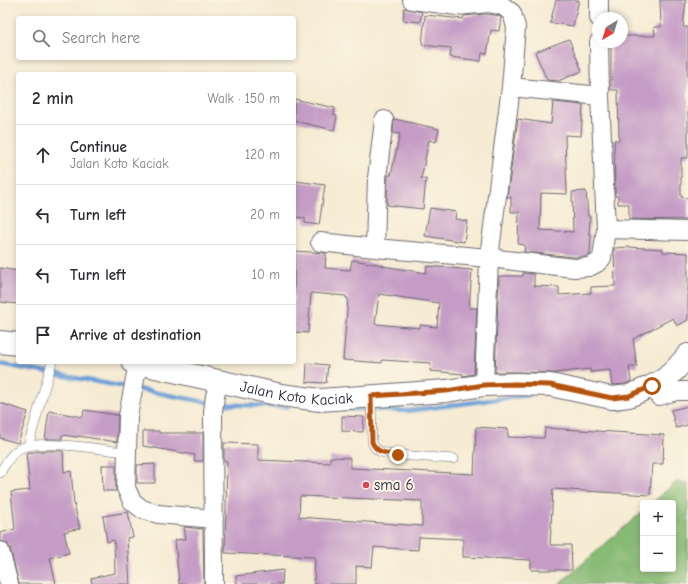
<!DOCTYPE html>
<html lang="en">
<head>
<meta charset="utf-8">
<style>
  :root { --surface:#fff; --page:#f2f2f3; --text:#2b2b33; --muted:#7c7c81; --line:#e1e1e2 }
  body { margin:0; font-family:"Comic Neue",sans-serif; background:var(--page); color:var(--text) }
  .controls { position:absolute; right:12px; bottom:12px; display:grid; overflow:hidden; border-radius:4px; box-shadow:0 2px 6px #0003 }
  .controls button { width:36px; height:36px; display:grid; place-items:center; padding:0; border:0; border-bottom:1px solid var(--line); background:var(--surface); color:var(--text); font:20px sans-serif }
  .compass { position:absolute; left:592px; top:12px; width:36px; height:36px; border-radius:50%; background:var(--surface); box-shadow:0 2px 6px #0003; rotate:218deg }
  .stop { position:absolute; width:12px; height:12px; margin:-9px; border:3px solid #b45309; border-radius:50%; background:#fff }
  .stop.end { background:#b45309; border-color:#fff; box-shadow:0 1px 4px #0008 }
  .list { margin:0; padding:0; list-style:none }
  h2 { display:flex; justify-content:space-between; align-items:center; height:52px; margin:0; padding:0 16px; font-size:17px }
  h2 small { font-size:13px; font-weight:400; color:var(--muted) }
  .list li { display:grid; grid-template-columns:26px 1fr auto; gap:12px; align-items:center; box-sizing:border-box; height:60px; padding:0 16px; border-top:1px solid var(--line) }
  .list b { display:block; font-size:15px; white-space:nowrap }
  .list p { margin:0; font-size:13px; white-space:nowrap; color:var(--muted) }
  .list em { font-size:13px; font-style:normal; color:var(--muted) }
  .icon { flex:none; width:22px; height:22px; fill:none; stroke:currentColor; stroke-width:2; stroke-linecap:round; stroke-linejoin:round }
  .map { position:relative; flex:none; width:688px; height:584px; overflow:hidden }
  .search { position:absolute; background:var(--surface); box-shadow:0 2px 6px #0003; left:16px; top:16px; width:280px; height:44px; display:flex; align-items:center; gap:10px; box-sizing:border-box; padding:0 14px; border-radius:4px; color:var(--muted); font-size:15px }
  .panel { position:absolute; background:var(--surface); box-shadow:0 2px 6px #0003; left:16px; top:72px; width:280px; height:292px; border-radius:4px }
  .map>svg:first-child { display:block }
  .forest { fill:#87ba74; stroke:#546e58 }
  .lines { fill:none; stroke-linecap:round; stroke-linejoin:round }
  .stream { stroke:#6a9fd7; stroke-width:4.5 }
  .building { fill:#c59cc6; fill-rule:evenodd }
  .lane-casing { stroke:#6c6870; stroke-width:10 }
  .street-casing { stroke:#6c6870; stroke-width:20 }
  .secondary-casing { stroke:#6c6870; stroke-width:24 }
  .lane { stroke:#fff; stroke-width:9 }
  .street { stroke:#fff; stroke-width:18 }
  .secondary { stroke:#fff; stroke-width:22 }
  .route { stroke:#b45309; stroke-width:5 }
  .poi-dot { fill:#d1495b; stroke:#fcf5e5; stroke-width:1.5 }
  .labels { text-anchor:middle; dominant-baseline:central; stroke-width:4; stroke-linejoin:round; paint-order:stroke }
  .street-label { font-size:15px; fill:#22223b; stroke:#fcf5e5 }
  .poi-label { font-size:15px; fill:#22223b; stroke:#fcf5e5; text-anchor:start }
</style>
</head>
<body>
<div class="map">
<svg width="688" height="584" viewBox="0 0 688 584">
  <rect width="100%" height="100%" fill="#fcf5e5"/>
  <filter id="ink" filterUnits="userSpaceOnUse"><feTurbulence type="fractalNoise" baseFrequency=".025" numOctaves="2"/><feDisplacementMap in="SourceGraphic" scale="8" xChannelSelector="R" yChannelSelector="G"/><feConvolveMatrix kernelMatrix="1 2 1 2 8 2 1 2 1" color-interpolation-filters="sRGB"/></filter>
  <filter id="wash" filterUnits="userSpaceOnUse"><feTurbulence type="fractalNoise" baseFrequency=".012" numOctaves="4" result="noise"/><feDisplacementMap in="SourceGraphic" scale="16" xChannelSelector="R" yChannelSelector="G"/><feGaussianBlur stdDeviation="0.9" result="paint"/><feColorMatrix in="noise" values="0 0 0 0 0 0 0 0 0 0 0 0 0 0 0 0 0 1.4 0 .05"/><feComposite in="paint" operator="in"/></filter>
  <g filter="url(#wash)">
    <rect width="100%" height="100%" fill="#f6ebd3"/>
    <path class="forest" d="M676 482 688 484V584H559L643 511V569H673V503H652Z"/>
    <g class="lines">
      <path class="stream" d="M0 364 130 388
        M137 389 211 403
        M218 404 288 407
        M613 408 622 409 629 405
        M344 409 407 411 529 395"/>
    </g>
    <g id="blocks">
      <path class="building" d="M556 0H579L573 26 550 23Z
        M660 0H686L683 27H688V158H681V197L688 198V220L629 219V204H618V196H615L614 140H619L618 90H611V42H622V36H655L654 27H661Z
        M404 8 422 12 420 22 403 20Z
        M484 14 495 15 501 17 499 31 491 30 487 54 482 53 481 61 450 57 451 48 422 45 425 15 463 19 464 16Z
        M569 39 582 71 558 81 547 80 535 52Z
        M294 99 335 108 334 115 337 116 334 130 294 121Z
        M553 102 583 105 581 136 565 135 567 194 541 193 540 230 573 232 572 192 586 191 588 216 590 217 589 234H591L590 255 586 257H574L524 252 525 245 518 244 519 212H511V197H507L518 119 551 124Z
        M394 119 439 129 436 142 429 140 421 179H426L423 209 387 205 388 175H391L400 134 393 133Z
        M296 181 325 185 319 225 305 223V218L294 217V194Z
        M430 208 456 212 455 219 467 221 464 242 425 236Z
        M628 247 663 249V252L688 253V320L677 326 673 318 633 339 637 367H629L631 381 626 384 612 385 610 370 590 372V369L555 373 515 372H495L499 276H523V273L534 274V286L559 287V295L591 293V287L615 286 614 248Z
        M294 251 326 253 325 268 350 270 352 260 383 265V266L426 273 427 266 472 270 469 308H477L474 374 463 376V374L430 371 431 363 382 360V363L343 360 348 298H346V296L311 293 308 333 294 332ZM379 294 439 303 437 327 420 325V328L375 324Z
        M0 268 18 271V304L0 302Z
        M307 363 328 365 326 383 306 382Z
        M0 403 28 412 18 443 0 438Z
        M688 406V425L676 428 671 410Z
        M84 410 118 415 117 442 78 436 77 437 62 435V439H45L49 411 83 417Z
        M342 416 364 417 363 432 342 431Z
        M476 427 508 429V437L544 438 545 428 664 435 663 464H652L650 495 553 489 550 545H571L572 570H531V560L463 557V539L419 537 418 550 374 547 372 567 356 566V584H314L315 557 225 553 227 461H224V443L258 444V460L330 463V457L350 458V468L474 474ZM300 496 422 501V526L299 517Z
        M143 431H159V433H203V461H194L195 455 143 446Z
        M41 451H63L64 472 71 471 74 504 80 528 64 532 69 553 50 558 56 584H19L10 548 7 543 0 541V533L15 529 11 492 30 490 26 453Z
        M155 464V483H137V465Z
        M102 465H116V491H103Z
        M128 512 133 537 127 538 130 584H92L91 578 115 573 114 540 107 542 103 516Z
        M184 527 203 529 204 584H179L175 540 186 539Z
        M283 570 282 584H237L236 576Z"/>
    </g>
  </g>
  <g filter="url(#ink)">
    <use href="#blocks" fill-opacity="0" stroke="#6c6870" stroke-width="1"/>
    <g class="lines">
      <g class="lane-casing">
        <path id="lane" d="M371 396 372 442 375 448 381 452 398 455 454 459
          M28 446 52 362
          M0 473C5 465 10 454 19 449 38 438 103 450 127 452"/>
      </g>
      <g class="street-casing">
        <path id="street" d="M412 0 457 6 489 3 503 6 512 13 516 27 511 87 489 258 484 385
          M599 0V18
          M511 87 600 96
          M384 120 377 178 375 248 489 258 574 268 589 267 597 263 602 258 606 229 600 96 599 42
          M606 229 688 231
          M320 242 375 248
          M138 363 128 416 126 488 132 501 142 509 158 514 214 519
          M652 386 659 396 676 391H688
          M0 551 9 584
          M214 584 213 412 215 396 219 381"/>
      </g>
      <g class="secondary-casing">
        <g id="secondary">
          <path d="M0 342 18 344"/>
          <path id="s1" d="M133 362 281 395 320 400 446 391 484 385 515 384 550 385 612 398 629 396 652 386 665 379 676 369 688 355"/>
        </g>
      </g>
      <use href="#lane" class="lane"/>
      <use href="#street" class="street"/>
      <use href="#secondary" class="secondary"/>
    </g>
  </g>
  <g class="lines" filter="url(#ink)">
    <path class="route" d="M398 455C387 453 377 454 372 442L371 396 446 391 484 385 515 384 550 385 612 398 629 396 652 386"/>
  </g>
  <circle class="poi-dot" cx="366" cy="485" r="4"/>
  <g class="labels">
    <g class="street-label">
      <text stroke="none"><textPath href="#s1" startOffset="167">Jalan Koto Kaciak</textPath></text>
    </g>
    <g class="poi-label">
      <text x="374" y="485">sma 6</text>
    </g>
  </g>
</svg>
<div class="controls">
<button>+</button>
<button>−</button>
</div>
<svg class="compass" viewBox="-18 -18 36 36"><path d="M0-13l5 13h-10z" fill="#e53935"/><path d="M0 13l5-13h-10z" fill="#7c7c81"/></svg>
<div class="stop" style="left:652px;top:386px"></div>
<div class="stop end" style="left:398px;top:455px"></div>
<div class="search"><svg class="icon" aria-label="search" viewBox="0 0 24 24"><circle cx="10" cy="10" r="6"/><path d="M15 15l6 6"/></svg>Search here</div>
<section class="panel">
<h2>2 min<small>Walk · 150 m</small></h2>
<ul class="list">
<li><svg class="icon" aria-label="ahead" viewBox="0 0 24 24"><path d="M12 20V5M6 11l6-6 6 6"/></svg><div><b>Continue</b><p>Jalan Koto Kaciak</p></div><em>120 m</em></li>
<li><svg class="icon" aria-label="left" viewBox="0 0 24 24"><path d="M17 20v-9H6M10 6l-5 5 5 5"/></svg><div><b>Turn left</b></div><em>20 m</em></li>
<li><svg class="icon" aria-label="left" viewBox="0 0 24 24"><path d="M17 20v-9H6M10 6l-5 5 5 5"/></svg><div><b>Turn left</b></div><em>10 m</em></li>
<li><svg class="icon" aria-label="arrive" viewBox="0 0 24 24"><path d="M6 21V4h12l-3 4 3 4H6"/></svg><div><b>Arrive at destination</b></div></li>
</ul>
</section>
</div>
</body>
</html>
